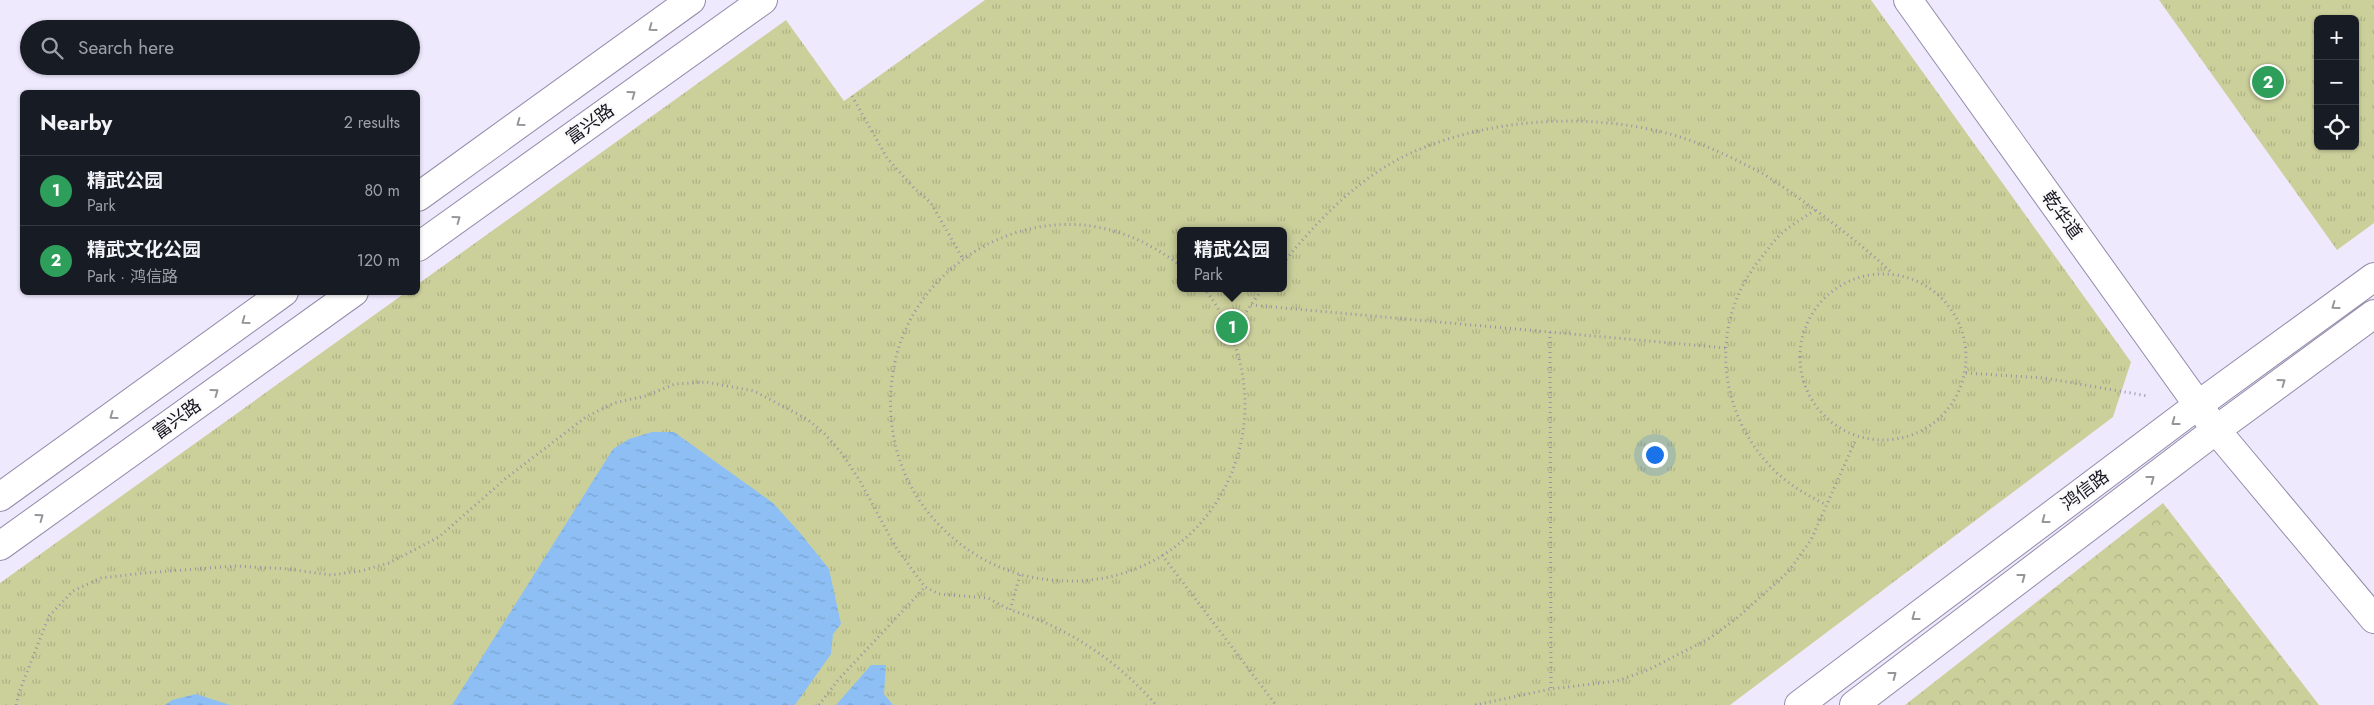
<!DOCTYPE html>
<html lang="en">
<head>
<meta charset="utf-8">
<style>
  :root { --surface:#171b24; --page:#20242c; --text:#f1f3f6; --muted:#9ea1a6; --line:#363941; --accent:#7c3aed }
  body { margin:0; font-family:Jost,"Noto Sans SC",sans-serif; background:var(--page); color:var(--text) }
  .controls { position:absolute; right:15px; top:15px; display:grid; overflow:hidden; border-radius:8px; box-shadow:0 1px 4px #0004 }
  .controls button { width:45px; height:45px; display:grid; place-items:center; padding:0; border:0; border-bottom:1px solid var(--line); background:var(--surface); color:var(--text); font:25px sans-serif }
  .you { position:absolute; left:1654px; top:454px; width:18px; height:18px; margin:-12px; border:4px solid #fff; border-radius:50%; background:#1a73e8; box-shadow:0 0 0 8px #1a73e833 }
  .badge { display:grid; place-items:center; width:32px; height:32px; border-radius:50%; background:var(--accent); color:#fff; font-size:16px; font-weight:700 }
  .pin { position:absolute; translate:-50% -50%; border:2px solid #fff; box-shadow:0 1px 5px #0006 }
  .popup { position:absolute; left:1177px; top:227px; width:110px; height:65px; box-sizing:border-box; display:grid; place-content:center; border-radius:8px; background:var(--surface); filter:drop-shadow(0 1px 4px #0005); font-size:16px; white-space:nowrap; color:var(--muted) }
  .popup b { font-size:19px; color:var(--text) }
  .popup::after { content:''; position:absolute; left:50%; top:100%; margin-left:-10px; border:10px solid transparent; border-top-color:var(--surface) }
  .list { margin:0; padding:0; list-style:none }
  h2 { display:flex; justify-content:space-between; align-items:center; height:65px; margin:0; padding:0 20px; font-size:21px }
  h2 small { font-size:16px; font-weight:400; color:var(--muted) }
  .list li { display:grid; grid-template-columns:32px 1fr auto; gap:15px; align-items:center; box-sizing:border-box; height:70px; padding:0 20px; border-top:1px solid var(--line) }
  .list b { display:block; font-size:19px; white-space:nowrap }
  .list p { margin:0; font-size:16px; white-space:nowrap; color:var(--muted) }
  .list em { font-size:16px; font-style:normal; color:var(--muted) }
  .icon { flex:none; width:28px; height:28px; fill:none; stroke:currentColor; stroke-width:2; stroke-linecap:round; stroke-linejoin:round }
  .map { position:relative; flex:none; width:2374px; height:705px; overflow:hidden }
  .search { position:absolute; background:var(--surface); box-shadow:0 1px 4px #0004; left:20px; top:20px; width:400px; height:55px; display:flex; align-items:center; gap:12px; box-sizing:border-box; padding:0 18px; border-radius:28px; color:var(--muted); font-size:19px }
  .panel { position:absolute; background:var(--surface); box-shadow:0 1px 4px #0004; left:20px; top:90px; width:400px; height:205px; border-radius:8px }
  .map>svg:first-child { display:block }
  .grass { fill:url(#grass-tufts); fill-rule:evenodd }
  .forest { fill:url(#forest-crowns) }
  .water { fill:url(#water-ripples) }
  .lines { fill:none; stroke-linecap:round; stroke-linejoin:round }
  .minor-casing { stroke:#948baa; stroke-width:30 }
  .path { stroke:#9793a3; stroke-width:3; stroke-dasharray:1 4; stroke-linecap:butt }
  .minor { stroke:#fff; stroke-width:28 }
  .oneway { stroke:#97959a }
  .labels { text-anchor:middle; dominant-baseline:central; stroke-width:5; stroke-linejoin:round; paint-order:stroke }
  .street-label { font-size:18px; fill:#17131f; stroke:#fafafa }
</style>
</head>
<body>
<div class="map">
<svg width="2374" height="705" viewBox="0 0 2374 705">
  <defs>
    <pattern id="grass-tufts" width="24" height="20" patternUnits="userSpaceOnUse" patternTransform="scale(1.25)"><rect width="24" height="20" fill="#cbd09b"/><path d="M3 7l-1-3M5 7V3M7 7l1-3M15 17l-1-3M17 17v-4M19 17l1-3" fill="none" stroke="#aeb285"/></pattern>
    <pattern id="forest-crowns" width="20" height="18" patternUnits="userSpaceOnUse" patternTransform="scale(1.25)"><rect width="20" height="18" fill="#cbd09b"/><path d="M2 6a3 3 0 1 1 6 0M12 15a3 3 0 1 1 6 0" fill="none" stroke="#aeb285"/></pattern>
    <pattern id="water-ripples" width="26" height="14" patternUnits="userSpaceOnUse" patternTransform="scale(1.25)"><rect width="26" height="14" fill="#8dbff4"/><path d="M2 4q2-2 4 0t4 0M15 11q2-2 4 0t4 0" fill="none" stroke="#79a3d1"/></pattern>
  </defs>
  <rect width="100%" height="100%" fill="#eee9fd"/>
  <path class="grass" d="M985 0H1871L2131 362 2113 417 1730 705H0V583L405 293 418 292V284L786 20 844 101ZM1181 231H1283V288H1181Z
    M2159 0H2374V223L2337 250ZM2318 19H2355V146H2318Z"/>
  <path class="forest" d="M2163 503 2319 705H1905Z"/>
  <path class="water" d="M652 432H674L773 503 801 534 829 569 841 624 833 634 831 654 795 705H452L613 449 629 439Z
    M871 665H886L884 694 893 705H836Z
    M196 694 230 705H165L172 700Z"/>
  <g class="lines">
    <g class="minor-casing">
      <path id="minor" d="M1908 0 2216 430 2374 619
        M418 197 691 0
        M418 247 763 0
        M0 497 284 292
        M0 546 354 292
        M1799 705 2198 405 2374 277
        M1854 705 2216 430 2374 314"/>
    </g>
    <path class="path" d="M852 96 887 158 915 189 931 203 963 259
      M1815 210C1806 216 1796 222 1787 229 1777 236 1769 248 1761 258 1708 322 1716 414 1776 472 1791 486 1808 496 1827 505
      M1283 263C1318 220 1360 176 1411 153 1489 118 1588 112 1670 134 1699 142 1727 155 1754 169 1765 174 1775 182 1786 189 1823 215 1859 242 1892 273
      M1181 266C1156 247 1129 233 1097 227 1008 211 914 272 895 362 884 412 893 465 924 507 950 542 988 568 1031 577 1201 611 1308 423 1204 288
      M1800 357a83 83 0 1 1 166 0a83 83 0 1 1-166 0Z
      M1251 305 1726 348
      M1232 332 1263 288
      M1550 332 1551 689
      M1966 373 2044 378 2148 396
      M1162 555 1276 705
      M1020 575 1010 610C1066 626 1118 661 1156 705
      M16 705 20 690 49 616 73 591 101 578 144 573 235 566 288 569 331 575 361 571 389 563 439 537 505 479 586 417 614 403 645 396 675 384 706 382 754 391 807 419 824 433 843 455 860 481 895 546 925 587 939 594 988 598 1010 610
      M819 705 838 680 925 587
      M1475 705 1551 689 1617 681 1648 670 1710 638 1737 618 1788 572 1811 540 1856 439"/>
    <use href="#minor" class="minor"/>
  </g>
  <defs><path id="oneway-chevron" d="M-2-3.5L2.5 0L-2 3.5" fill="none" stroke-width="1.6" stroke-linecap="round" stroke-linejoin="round" transform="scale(1.25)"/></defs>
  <g class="oneway">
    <use href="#oneway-chevron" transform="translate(652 28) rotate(144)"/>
    <use href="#oneway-chevron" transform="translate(632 94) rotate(-36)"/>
    <use href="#oneway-chevron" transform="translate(520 123) rotate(144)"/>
    <use href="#oneway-chevron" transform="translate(457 219) rotate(-36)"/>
    <use href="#oneway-chevron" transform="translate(2335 306) rotate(144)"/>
    <use href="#oneway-chevron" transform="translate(245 321) rotate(144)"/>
    <use href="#oneway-chevron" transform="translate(2282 382) rotate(-36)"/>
    <use href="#oneway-chevron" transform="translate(215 392) rotate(-36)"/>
    <use href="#oneway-chevron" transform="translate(113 416) rotate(144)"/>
    <use href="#oneway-chevron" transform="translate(2175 422) rotate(143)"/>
    <use href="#oneway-chevron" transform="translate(2151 479) rotate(-37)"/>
    <use href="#oneway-chevron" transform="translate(40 517) rotate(-36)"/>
    <use href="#oneway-chevron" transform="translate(2045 520) rotate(143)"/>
    <use href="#oneway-chevron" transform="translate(2022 577) rotate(-37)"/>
    <use href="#oneway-chevron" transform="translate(1915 617) rotate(143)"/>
    <use href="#oneway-chevron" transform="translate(1893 675) rotate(-37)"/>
  </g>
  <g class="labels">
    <g class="street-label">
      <text transform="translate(590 124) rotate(-36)">富兴路</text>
      <text transform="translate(2062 215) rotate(54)">乾华道</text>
      <text transform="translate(177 419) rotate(-36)">富兴路</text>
      <text transform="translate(2085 490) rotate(-37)">鸿信路</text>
    </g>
  </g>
</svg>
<div class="controls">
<button>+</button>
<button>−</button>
<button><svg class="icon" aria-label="locate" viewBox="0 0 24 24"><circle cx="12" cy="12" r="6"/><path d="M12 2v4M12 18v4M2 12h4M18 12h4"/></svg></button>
</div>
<div class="you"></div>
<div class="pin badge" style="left:1232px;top:327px;background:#2e9e5b">1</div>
<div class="popup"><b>精武公园</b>Park</div>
<div class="pin badge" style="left:2268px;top:82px;background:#2e9e5b">2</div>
<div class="search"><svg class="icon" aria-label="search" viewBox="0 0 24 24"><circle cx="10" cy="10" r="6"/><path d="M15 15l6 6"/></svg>Search here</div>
<section class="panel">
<h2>Nearby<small>2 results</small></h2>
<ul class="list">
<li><span class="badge" style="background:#2e9e5b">1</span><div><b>精武公园</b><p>Park</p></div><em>80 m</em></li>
<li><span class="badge" style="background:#2e9e5b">2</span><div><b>精武文化公园</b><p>Park · 鸿信路</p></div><em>120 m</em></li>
</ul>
</section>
</div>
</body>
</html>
